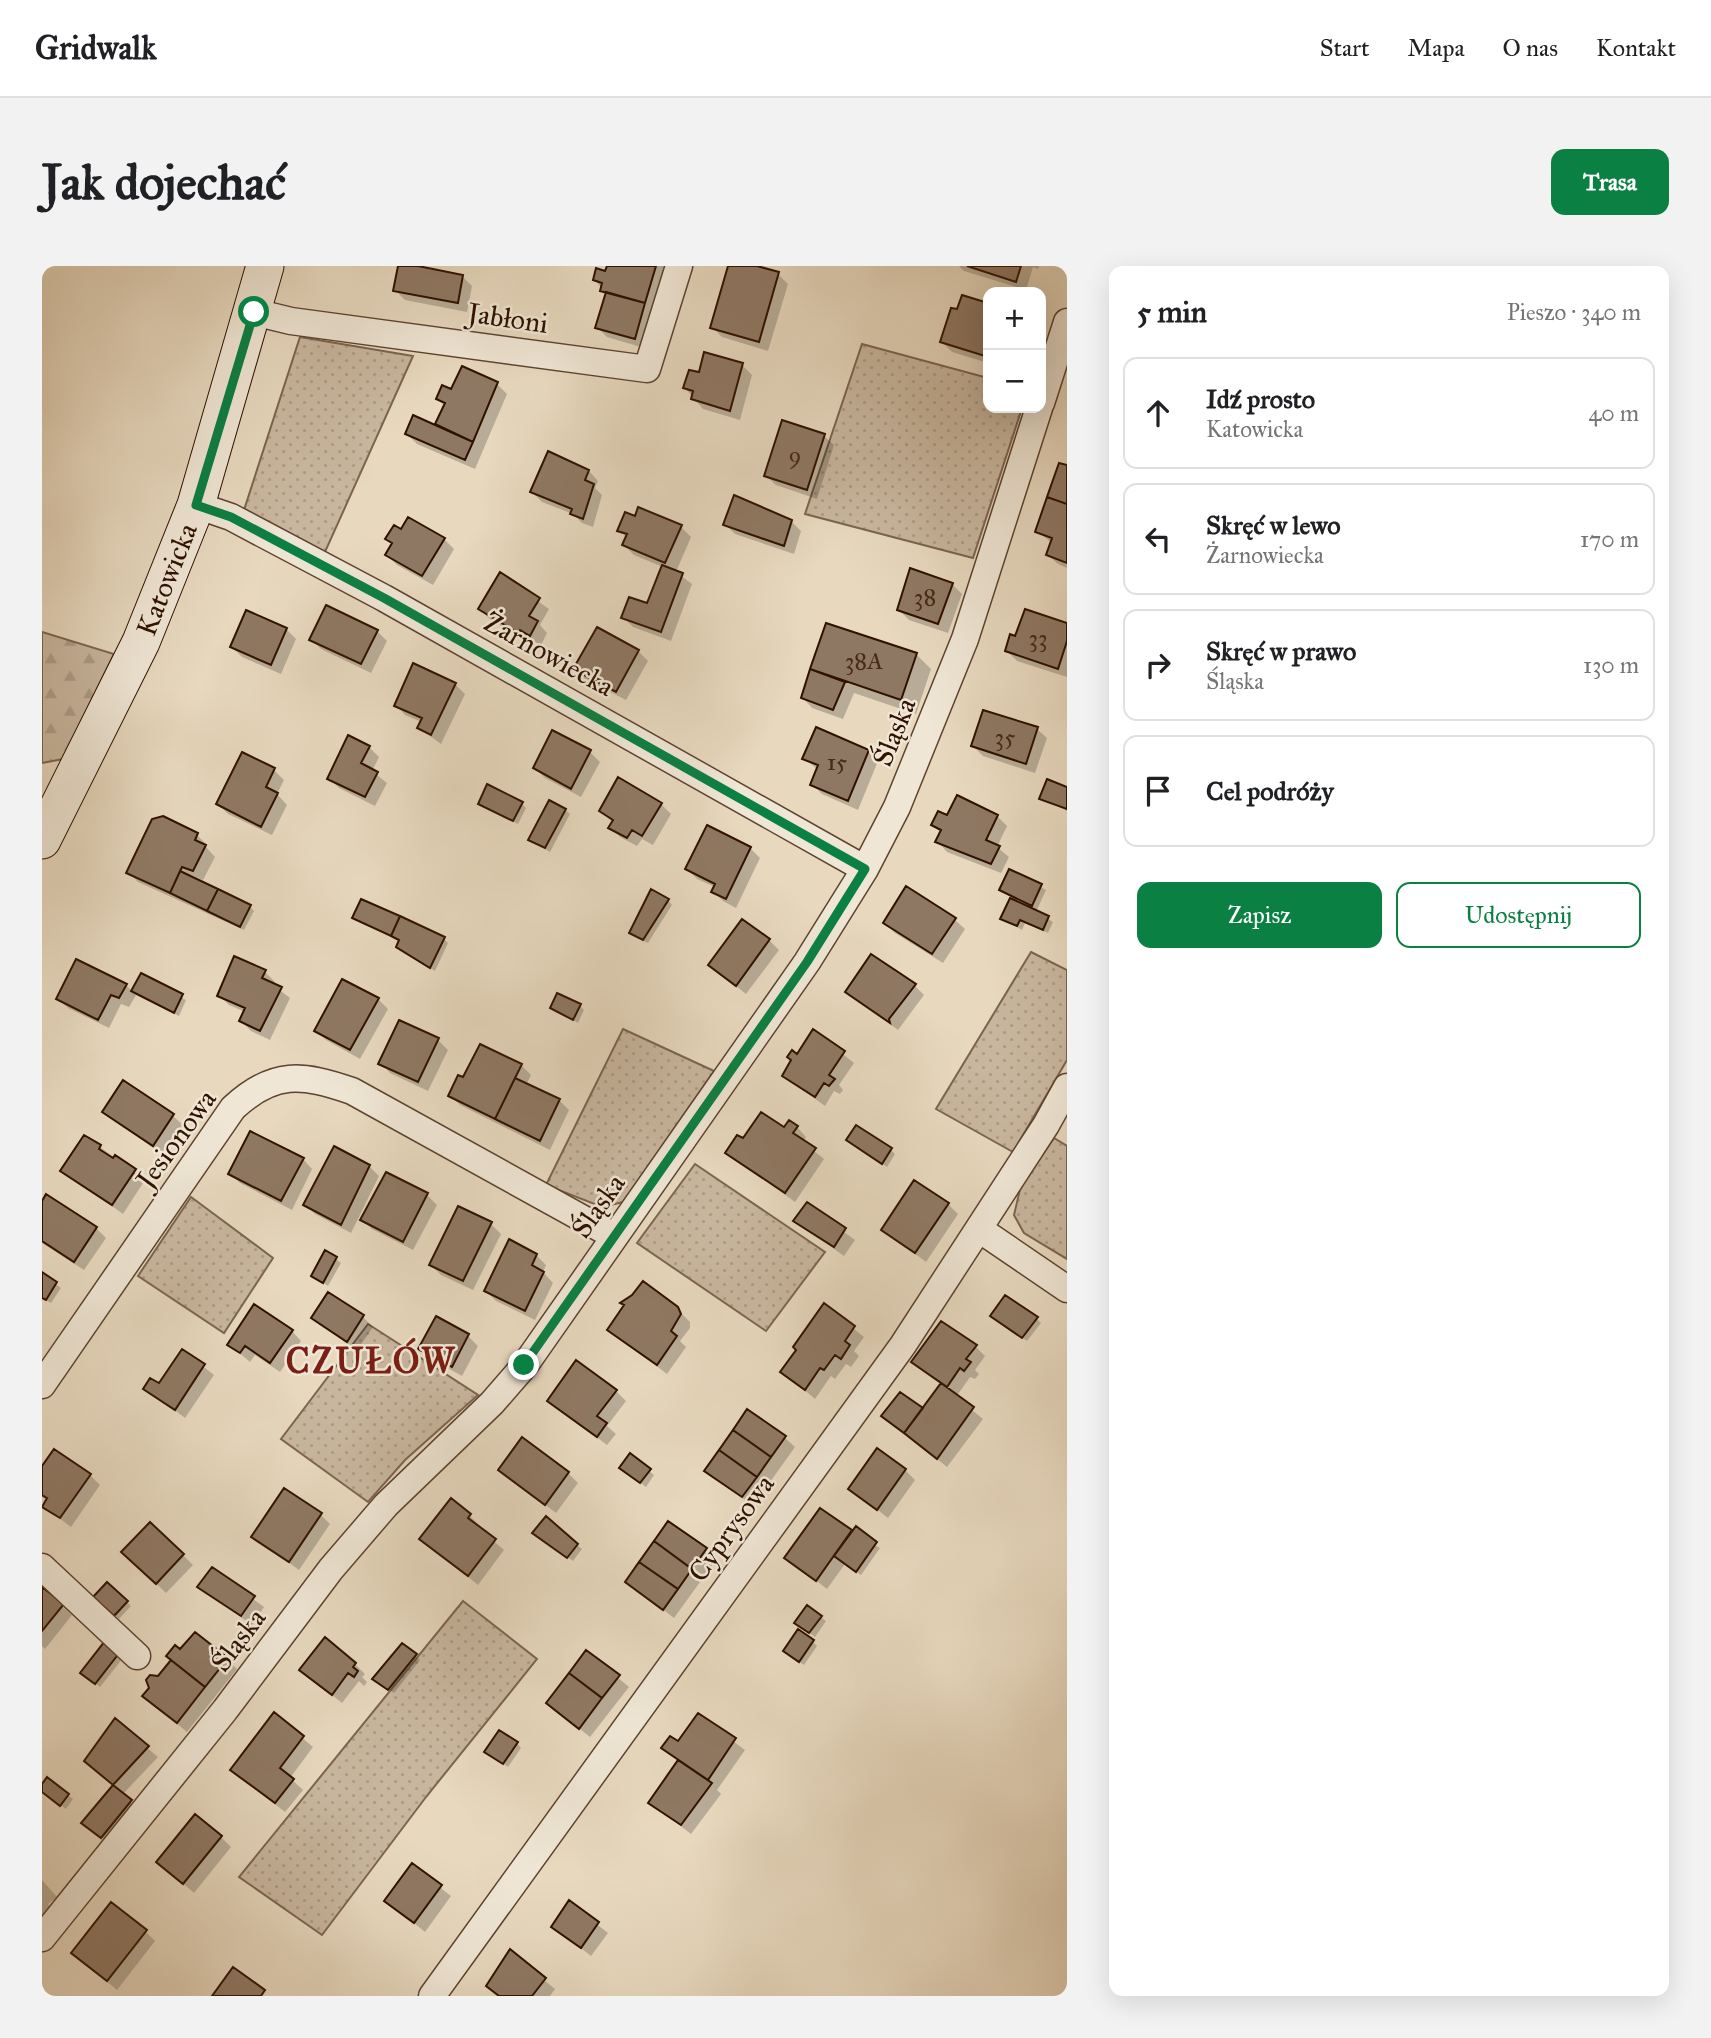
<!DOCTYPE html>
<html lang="pl">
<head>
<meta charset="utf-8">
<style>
  :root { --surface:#fff; --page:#f2f2f2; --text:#202124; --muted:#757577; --line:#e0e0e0; --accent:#0b8043 }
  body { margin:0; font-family:"IM FELL Great Primer",serif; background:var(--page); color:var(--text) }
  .controls { position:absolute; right:21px; top:21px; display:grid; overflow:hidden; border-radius:14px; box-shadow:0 7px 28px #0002 }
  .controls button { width:63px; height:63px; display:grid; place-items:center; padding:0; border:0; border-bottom:2px solid var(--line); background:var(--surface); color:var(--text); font:35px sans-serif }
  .stop { position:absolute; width:21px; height:21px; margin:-16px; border:5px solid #0b8043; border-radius:50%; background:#fff }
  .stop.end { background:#0b8043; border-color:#fff; box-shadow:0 2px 7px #0008 }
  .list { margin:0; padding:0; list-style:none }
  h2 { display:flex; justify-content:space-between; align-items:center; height:91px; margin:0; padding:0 28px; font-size:30px }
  h2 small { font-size:23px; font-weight:400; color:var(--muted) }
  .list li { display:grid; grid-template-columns:46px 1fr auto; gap:21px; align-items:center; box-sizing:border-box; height:112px; margin:0 14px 14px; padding:0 14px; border:2px solid var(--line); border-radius:14px }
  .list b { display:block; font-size:26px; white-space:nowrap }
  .list p { margin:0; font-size:23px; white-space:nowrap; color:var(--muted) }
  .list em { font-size:23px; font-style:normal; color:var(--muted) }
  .actions { display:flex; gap:14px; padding:21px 28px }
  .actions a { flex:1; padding:16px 0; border:2px solid var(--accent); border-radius:14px; text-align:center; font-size:24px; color:var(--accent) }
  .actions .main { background:var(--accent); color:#fff }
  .icon { flex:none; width:38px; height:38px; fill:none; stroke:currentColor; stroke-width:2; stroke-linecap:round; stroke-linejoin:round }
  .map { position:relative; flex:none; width:1025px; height:1730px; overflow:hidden; border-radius:14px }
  header { display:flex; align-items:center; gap:42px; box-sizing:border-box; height:98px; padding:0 35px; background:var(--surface); border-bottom:2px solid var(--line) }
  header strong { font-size:33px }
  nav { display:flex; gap:38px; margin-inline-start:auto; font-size:24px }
  .intro { display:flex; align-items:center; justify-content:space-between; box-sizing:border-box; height:168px; padding:0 42px }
  h1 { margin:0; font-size:49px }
  .button { padding:18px 32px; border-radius:14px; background:var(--accent); color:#fff; font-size:24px; font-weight:700 }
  main { display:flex; gap:42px; padding:0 42px }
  aside { flex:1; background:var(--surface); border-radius:14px; box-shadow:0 7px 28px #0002 }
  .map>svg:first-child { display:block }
  .grass { fill:url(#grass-dots); stroke:#7c644f; stroke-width:2 }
  .forest { fill:url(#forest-firs); stroke:#7c644f; stroke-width:2 }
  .shadow { fill:#0003 }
  .building { fill:#8f7863; stroke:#2f1100; stroke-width:2 }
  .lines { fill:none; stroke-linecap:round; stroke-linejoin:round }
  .minor-casing { stroke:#5d4330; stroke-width:29 }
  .secondary-casing { stroke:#2f1100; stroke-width:39 }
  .minor { stroke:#efe6d5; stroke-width:26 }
  .secondary { stroke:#efe6d5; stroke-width:37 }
  .route { stroke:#0b8043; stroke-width:9 }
  .labels { text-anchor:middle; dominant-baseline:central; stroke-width:5; stroke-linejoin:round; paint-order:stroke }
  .number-label { font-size:24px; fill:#472b19 }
  .street-label { font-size:28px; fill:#2f1100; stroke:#efe6d5 }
  .district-label { font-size:35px; font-weight:bold; letter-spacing:2px; fill:#7a1f14; stroke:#efe6d5 }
</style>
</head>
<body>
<header>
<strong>Gridwalk</strong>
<nav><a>Start</a><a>Mapa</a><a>O nas</a><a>Kontakt</a></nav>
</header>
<div class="intro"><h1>Jak dojechać</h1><a class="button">Trasa</a></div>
<main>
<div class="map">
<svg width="1025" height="1730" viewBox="0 0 1025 1730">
  <defs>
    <pattern id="grass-dots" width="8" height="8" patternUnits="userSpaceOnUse" patternTransform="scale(1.75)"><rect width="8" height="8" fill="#c8b69e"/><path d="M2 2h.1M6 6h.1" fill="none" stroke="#ac9b86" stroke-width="1.8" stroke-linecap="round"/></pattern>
    <pattern id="forest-firs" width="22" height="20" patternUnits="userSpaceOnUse" patternTransform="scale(1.75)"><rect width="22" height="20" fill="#c8b69e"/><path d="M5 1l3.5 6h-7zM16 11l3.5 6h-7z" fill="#ac9b86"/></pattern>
  </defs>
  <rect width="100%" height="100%" fill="#e7d8be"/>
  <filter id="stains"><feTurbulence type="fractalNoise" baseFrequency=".00286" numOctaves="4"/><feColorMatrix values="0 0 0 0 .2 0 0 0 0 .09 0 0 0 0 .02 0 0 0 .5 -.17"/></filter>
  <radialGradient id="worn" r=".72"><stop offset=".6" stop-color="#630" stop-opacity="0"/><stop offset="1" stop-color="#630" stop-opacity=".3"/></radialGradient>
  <path class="grass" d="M258 71 371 90 283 286 202 244Z
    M820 78 946 112V142H980L931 292 763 248Z
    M989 686 1025 704V794L971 886 894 843Z
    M581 763 672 805 581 936 560 941 504 919Z
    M1012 872 1025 880V993L982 967 972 949 979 919Z
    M653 898 783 986 724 1065 595 977Z
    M149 931 231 992 182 1067 96 1010Z
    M326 1058 436 1129 363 1194 326 1236 239 1173Z
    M421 1335 495 1393 384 1531 280 1669 197 1611Z"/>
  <path class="forest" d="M0 366 72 388 21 493 0 497Z"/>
  <path class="shadow" d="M358 0 420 10 430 20 425 46 363 34 353 24Z
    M567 0H626L602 82 565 71 555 61 565 29 553 14 564 8Z
    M688 0H708L736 8 746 18 726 85 680 71 670 61Z
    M917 0H997L996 3 991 1 984 24 922 5Z
    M921 31 946 39V97L910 86 900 76Z
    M700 99 710 109 698 154 661 143 643 122 658 108Z
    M421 102 455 118 465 128 433 203 375 178 365 168 393 161 403 140 396 133 410 125Z
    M782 170 792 179 775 233 734 219 724 210Z
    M1025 201V302L1016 298 1006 289 1010 277 995 265Z
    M547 205 556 215 553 222 560 229 551 261 540 257 531 248 500 236 490 226Z
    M693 231 749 255 759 265 752 288 693 268 683 258Z
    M597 243 639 261 649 271 634 306 650 318 629 375 591 361 581 351 606 339 621 301 592 289 582 279 585 272 578 264 594 252Z
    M345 273H402L412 283 391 319 355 299 345 289 351 279Z
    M459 309 507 343 498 359 505 367 499 379 488 373 486 376 448 353 438 343Z
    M910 318 920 328 906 367 867 354 857 344Z
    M785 359 874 388 889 403 874 448 812 427 801 453 770 442 761 432Z
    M1025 359V411L975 395 965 385 974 372Z
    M244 363 254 373 239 408 200 391 190 381Z
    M335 365 345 375 329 407 279 383 269 373Z
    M596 385 606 395 584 434 543 413 534 403Z
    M413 418 423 428 399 478 377 462 380 456 363 449 354 439Z
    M995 463 1005 472 993 507 941 490 931 480Z
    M775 464 826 486 836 495 816 544 780 528 770 518 776 504 762 492Z
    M327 481 337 491 330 505 345 517 333 540 297 522 287 512Z
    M548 486 558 496 539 531 503 512 493 502Z
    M200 489 232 504 242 514 235 528 245 539 230 569 186 548 176 538Z
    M1025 523V545L999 532Z
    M438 537 480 538 484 542 476 558Z
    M619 538 629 548 611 579 600 573 595 580 578 571 568 561 571 557 559 545Z
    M523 544 528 548 508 586 488 574Z
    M955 550 965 560 955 581 967 591 959 607 905 586 896 576 899 567 891 559 906 552Z
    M117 552 155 569 165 579 164 581 173 591 161 614 149 609 148 612 208 641 212 645 202 664 96 616 86 606Z
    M708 582 718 592 694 642 681 635 671 625 673 621 655 613 645 603Z
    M968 605 1004 624 994 646 1011 656 1006 667 983 657 980 664 960 652 970 632 959 624Z
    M864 623 913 654 923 663 901 697 853 667 843 657Z
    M626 634 630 639 606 677 594 671 589 666Z
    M312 651 402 673 406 677 393 705 360 685 356 681 358 676Z
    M727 674 737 684 704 728 668 699Z
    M223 706 233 716 231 719 248 732 228 774 209 765 199 755 203 746 187 739 177 729Z
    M99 709 144 734 137 750 94 729 87 741 79 738 67 762 26 742 16 732 84 719 91 726Z
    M872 719 882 729 856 764 806 726Z
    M336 733 346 743 318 793 284 774 274 764Z
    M538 740 542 744 536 757 510 742Z
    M772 765 812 797 797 819 801 824 798 828 792 825 783 840 742 810Z
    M396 774 406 784 386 825 348 807 339 797Z
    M479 799 489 809 484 819 517 834 527 844 508 884 418 839 408 829 422 814Z
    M62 846 131 850 141 859 121 889Z
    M755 861 764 871 761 876 782 893 753 936 686 887 702 875Z
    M811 878 849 884 853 888 845 901Z
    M58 881 103 914 81 948 20 904Z
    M261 893 270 903 250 944 198 917 188 908Z
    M327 900 337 910 309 967 273 948 263 938Z
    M385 929 395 939 371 984 330 963 320 954Z
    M0 938 54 962 64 972 42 1004 0 977Z
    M906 938 916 948 884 996 841 964Z
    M765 939 813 974 802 990 753 955Z
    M449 958 459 968 431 1024 399 1009 389 999Z
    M494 989 504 999 501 1006 511 1017 493 1054 454 1035 444 1025Z
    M294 993 299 997 286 1020 271 1010Z
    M0 1008 19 1022 9 1037 0 1032Z
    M783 1040 822 1071 812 1085 817 1090 809 1101 804 1098 793 1113 789 1110 773 1133 741 1106Z
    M637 1045 648 1056V1062L638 1075 644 1081 625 1108 568 1064Z
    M321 1051 331 1061 315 1084 271 1052Z
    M394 1053 426 1070 436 1080 420 1110 388 1092 378 1082Z
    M995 1053 999 1057 985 1075 955 1054Z
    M250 1065 259 1075 238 1106 213 1089 208 1096 187 1078Z
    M933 1080 943 1090 933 1104 937 1108 933 1113 928 1111 914 1131 941 1153 905 1201 867 1170 900 1119 871 1096Z
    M141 1085 172 1109 143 1152 104 1122 117 1120Z
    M574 1125 584 1135 565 1160 574 1168 565 1179 507 1135Z
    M743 1172 753 1181 711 1240 664 1204Z
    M588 1190 612 1209 604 1221 584 1206Z
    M0 1203 48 1209 58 1219 29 1261 1 1240 5 1234 0 1231Z
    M458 1204 526 1207 536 1217 514 1247Z
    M863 1204 873 1214 846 1252 809 1223Z
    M779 1245 838 1282 819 1309 803 1298 785 1323 745 1292Z
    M278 1248 288 1258 257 1304 211 1270Z
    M427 1249 437 1259 435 1261 462 1284 436 1319 380 1273Z
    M627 1257 674 1294 632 1352 585 1316Z
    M497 1271 535 1279 540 1283 531 1295Z
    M82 1286 141 1289 151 1299 124 1327Z
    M170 1303 222 1341 210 1359 157 1321Z
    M65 1318 89 1340 77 1353 54 1331Z
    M0 1323 30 1349 3 1383 0 1380Z
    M766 1341 784 1355 773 1371 759 1361Z
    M771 1376 775 1380 762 1399 747 1389Z
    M64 1377 81 1392 58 1421 45 1411Z
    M360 1379 378 1394 352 1427 337 1417Z
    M138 1385 185 1393 195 1403 145 1466 102 1430Z
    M545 1386 587 1421 548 1471 506 1437Z
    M313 1398 323 1408 320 1411 325 1416 322 1420 317 1415 300 1437 259 1404Z
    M233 1449 271 1481 248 1512 261 1524 243 1546 190 1504Z
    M656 1449 703 1484 675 1524 679 1528 649 1568 608 1536 637 1496 622 1482 637 1478Z
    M73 1455 116 1491 80 1529 99 1546 67 1576 50 1563 72 1520 54 1504Z
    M475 1477 479 1482 466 1501 444 1486Z
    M5 1514 31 1533 24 1543 0 1525Z
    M179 1571 189 1581 152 1627 116 1596Z
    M371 1600 409 1630 383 1666 345 1635Z
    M0 1614 15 1631 6 1638 16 1650 0 1664Z
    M528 1637 566 1667 549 1690 511 1660Z
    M104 1666 113 1675 75 1724 31 1687Z
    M468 1686 513 1723 508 1730H457L447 1720Z"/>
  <path class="building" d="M356 0H376L421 9 416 37 351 25Z
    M565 0H614L603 37 558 25 560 17 551 14 554 2 563 5Z
    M686 0H715L737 6 717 76 668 62Z
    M925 0H979L974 16Z
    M564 26 603 37 593 73 553 62Z
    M920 29 946 37V91L898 76 909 42 915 43Z
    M662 86 701 97 688 145 649 133 651 125 641 122 647 104 657 106Z
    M420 100 456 116 431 176 393 158 403 137 394 133 400 119 409 123Z
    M371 149 431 176 423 194 363 168Z
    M740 154 783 168 765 224 722 210Z
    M506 185 547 204 543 214 552 218 541 253 528 248 530 243 488 226Z
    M1017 197 1025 199V238L1005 231Z
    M692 229 750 254 742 280 681 259Z
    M1005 231 1025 238V297L1004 289 1010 272 993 266Z
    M596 241 640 259 623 297 580 279 585 268 575 265 583 246 593 250Z
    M366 251 403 272 380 310 343 289 350 277 343 273 352 259 359 263Z
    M620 299 641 307 619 366 579 352 587 331 605 337Z
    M868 302 911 317 896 358 855 344Z
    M458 306 498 332 487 350 496 355 488 370 478 364 476 367 436 343Z
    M284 339 336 364 319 398 267 374Z
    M983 343 1025 357V375L1016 403 963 385 968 368 973 370Z
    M204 344 245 362 229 399 188 381Z
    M784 357 875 387 859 434 768 403Z
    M555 361 597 384 574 426 531 403Z
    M371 397 414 417 389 469 375 462 380 452 352 440Z
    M768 403 803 416 791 444 759 432Z
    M941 444 996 461 984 498 929 480Z
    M774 461 827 484 806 535 768 519 776 499 760 493Z
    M510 464 549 484 529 523 491 502Z
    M306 469 328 480 319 497 336 506 323 531 285 513Z
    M200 486 233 502 224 521 236 527 219 561 174 538Z
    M576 511 620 537 600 570 590 564 585 572 566 562 571 554 557 545Z
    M1005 513 1025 521V543L997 533Z
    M445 518 481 536 471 555 436 538Z
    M915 529 956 549 944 574 958 580 949 598 893 576 899 564 889 559 896 545 905 549Z
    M507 534 524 543 503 582 486 574Z
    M121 550 156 567 153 574 164 579 151 605 140 601 128 627 84 607 110 553Z
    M665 559 709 581 684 633 669 626 673 618 643 603Z
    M967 603 1000 618 990 640 957 624Z
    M138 605 176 623 165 645 128 627Z
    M864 620 914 652 890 688 841 657Z
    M176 623 209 639 198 661 165 645Z
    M609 623 627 633 601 674 587 667Z
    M968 632 1007 650 1001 664 978 654 975 660 958 653Z
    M319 633 358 650 349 670 310 652Z
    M358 650 403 671 388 702 354 681 357 674 349 670Z
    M700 653 728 673 694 720 666 699Z
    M829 688 874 718 847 753 848 757 803 726Z
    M192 690 224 704 220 712 240 721 218 765 197 755 203 742 175 730Z
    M34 693 85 718 77 732 69 729 56 754 14 733Z
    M99 707 141 728 132 747 89 725Z
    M300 713 337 732 308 784 272 765Z
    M515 727 539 738 531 754 508 742Z
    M357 754 397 772 376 816 336 798Z
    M771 763 803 785 787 809 793 813 787 820 782 817 773 831 740 810 749 794 745 791 750 784 755 788Z
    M438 778 480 798 453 853 406 830 416 809 421 811Z
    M473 812 518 833 498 875 453 853Z
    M81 814 132 848 111 880 60 846Z
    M719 846 742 861 747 854 756 860 751 867 774 882 743 927 683 887 695 869 701 872Z
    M814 859 850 882 840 898 804 874Z
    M208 865 262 892 239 935 186 908Z
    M42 869 59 879 57 883 71 892 73 889 94 903 70 939 18 905Z
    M292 880 328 899 299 959 261 939Z
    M344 906 386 927 361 976 318 954Z
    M872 914 907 937 873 987 839 964Z
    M4 928 55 961 32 996 0 975V935Z
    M765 936 804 962 792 981 751 955Z
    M416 940 450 956 421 1015 387 999Z
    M467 973 495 988 490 999 502 1006 483 1045 442 1025Z
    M283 984 295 991 281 1017 269 1010Z
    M0 1006 15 1016 4 1034 0 1032Z
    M601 1015 636 1041 639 1048 629 1065 635 1070 615 1099 565 1064 582 1039 578 1037 590 1029Z
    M286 1026 322 1049 305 1076 269 1052Z
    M963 1029 996 1051 980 1072 948 1050Z
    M782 1037 813 1060 803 1075 808 1079 799 1093 793 1089 782 1104 778 1102 763 1124 738 1106 754 1084 751 1081Z
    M212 1038 251 1064 228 1097 203 1080 198 1087 185 1079Z
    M394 1050 427 1068 410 1101 376 1083Z
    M899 1055 935 1079 924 1093 929 1096 922 1105 918 1102 905 1121 869 1096Z
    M140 1083 163 1098 133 1144 101 1123 108 1112 117 1117Z
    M534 1094 575 1124 555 1150 565 1157 555 1171 505 1135Z
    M899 1117 932 1141 895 1193 862 1167Z
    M858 1126 881 1142 862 1167 839 1150Z
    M705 1143 744 1170 729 1191 691 1164Z
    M691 1164 729 1191 715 1211 677 1184Z
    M480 1171 527 1206 503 1239 456 1204Z
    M835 1182 864 1203 835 1244 806 1223Z
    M12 1183 49 1208 18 1252 0 1241 5 1232 0 1229V1200Z
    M677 1184 715 1211 700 1231 662 1205Z
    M588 1187 609 1203 598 1217 577 1202Z
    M242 1222 280 1247 247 1296 209 1271Z
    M409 1232 429 1248 426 1252 454 1273 426 1310 377 1273Z
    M778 1242 810 1264 774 1315 742 1292Z
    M504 1250 536 1278 525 1292 490 1267Z
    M626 1255 665 1282 650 1303 612 1275Z
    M108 1256 142 1288 114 1318 79 1286Z
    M814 1260 835 1276 814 1306 792 1290Z
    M612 1275 650 1303 636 1323 597 1296Z
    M597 1296 636 1323 621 1344 583 1316Z
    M170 1301 213 1330 199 1350 155 1321Z
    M65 1316 86 1335 72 1350 51 1331Z
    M0 1321 22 1338 0 1365Z
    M765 1339 780 1350 767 1367 752 1357Z
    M756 1363 772 1374 757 1396 741 1385Z
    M153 1366 186 1392 163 1421 124 1390 133 1379 138 1383Z
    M283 1371 314 1397 311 1401 316 1405 312 1411 306 1407 290 1429 257 1404Z
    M63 1375 78 1386 53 1418 38 1407Z
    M360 1377 375 1388 346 1424 330 1413Z
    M544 1384 578 1409 560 1432 527 1407Z
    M129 1394 163 1421 135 1457 100 1430 107 1422 104 1414 108 1409 116 1410Z
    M527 1407 560 1432 537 1463 504 1437Z
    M232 1446 262 1470 238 1502 252 1513 233 1537 188 1504Z
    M656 1447 694 1472 666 1514 619 1482 628 1470 636 1475Z
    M73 1452 107 1480 71 1519 42 1495Z
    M457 1464 476 1476 461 1498 442 1486Z
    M636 1494 670 1517 639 1559 606 1537Z
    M5 1511 27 1528 18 1540 0 1526V1518Z
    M71 1519 90 1534 59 1572 39 1557Z
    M153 1548 180 1570 141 1618 114 1596Z
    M370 1597 400 1619 372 1657 342 1635Z
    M527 1634 557 1656 539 1682 509 1661Z
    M69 1636 105 1664 65 1715 29 1687Z
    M468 1683 504 1712 490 1730H457L444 1720Z
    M191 1701 223 1724 219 1730H170Z"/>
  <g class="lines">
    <g class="minor-casing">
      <path id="minor" d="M212 46 249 55 605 103 637 0
        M999 137 1025 56
        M154 239 189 251 342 332 823 603
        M937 963 1025 1023
        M0 1119 191 842C232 804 260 808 310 825L572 970
        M0 1301 95 1390
        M0 1672 183 1444 289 1303 344 1239 450 1137 483 1099 765 696 823 603 855 541 923 373 997 142
        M390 1730 861 1079 1004 859 1025 821"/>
    </g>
    <g class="secondary-casing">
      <g id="secondary">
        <path id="s1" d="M0 574 99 376 154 239 223 0"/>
      </g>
    </g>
    <use href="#minor" class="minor"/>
    <use href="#secondary" class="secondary"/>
  </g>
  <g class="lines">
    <path class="route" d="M212 46 154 239 189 251 342 332 823 603 765 696 482 1099"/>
  </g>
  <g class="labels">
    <g class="number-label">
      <text x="753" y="189">9</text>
      <text x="883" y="331">38</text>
      <text x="996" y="372">33</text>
      <text x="822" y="395">38A</text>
      <text x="963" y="471">35</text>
      <text x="795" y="496">15</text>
    </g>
    <g class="street-label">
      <text transform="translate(466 52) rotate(8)">Jabłoni</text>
      <text stroke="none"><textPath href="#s1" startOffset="289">Katowicka</textPath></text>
      <text transform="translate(507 388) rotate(29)">Żarnowiecka</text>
      <text transform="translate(852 466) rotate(-68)">Śląska</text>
      <text transform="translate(134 873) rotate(-54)">Jesionowa</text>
      <text transform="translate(556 940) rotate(-55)">Śląska</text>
      <text transform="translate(689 1262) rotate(-54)">Cyprysowa</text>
      <text transform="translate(196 1374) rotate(-53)">Śląska</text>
    </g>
    <g class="district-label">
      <text x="329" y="1095">CZUŁÓW</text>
    </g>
  </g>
  <rect width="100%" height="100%" filter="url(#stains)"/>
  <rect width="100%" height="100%" fill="url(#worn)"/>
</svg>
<div class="controls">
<button>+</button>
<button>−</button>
</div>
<div class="stop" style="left:212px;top:46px"></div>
<div class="stop end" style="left:482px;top:1099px"></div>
</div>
<aside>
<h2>5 min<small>Pieszo · 340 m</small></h2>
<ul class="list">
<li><svg class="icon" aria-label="ahead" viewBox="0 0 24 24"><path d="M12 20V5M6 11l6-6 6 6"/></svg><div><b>Idź prosto</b><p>Katowicka</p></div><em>40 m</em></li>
<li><svg class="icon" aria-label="left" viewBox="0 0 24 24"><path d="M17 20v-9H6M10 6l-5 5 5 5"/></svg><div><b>Skręć w lewo</b><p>Żarnowiecka</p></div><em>170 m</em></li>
<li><svg class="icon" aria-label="right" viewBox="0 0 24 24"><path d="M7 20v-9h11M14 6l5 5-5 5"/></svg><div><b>Skręć w prawo</b><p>Śląska</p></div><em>130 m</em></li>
<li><svg class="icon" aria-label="arrive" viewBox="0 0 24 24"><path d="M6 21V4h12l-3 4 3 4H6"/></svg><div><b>Cel podróży</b></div></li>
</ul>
<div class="actions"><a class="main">Zapisz</a><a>Udostępnij</a></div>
</aside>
</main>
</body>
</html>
